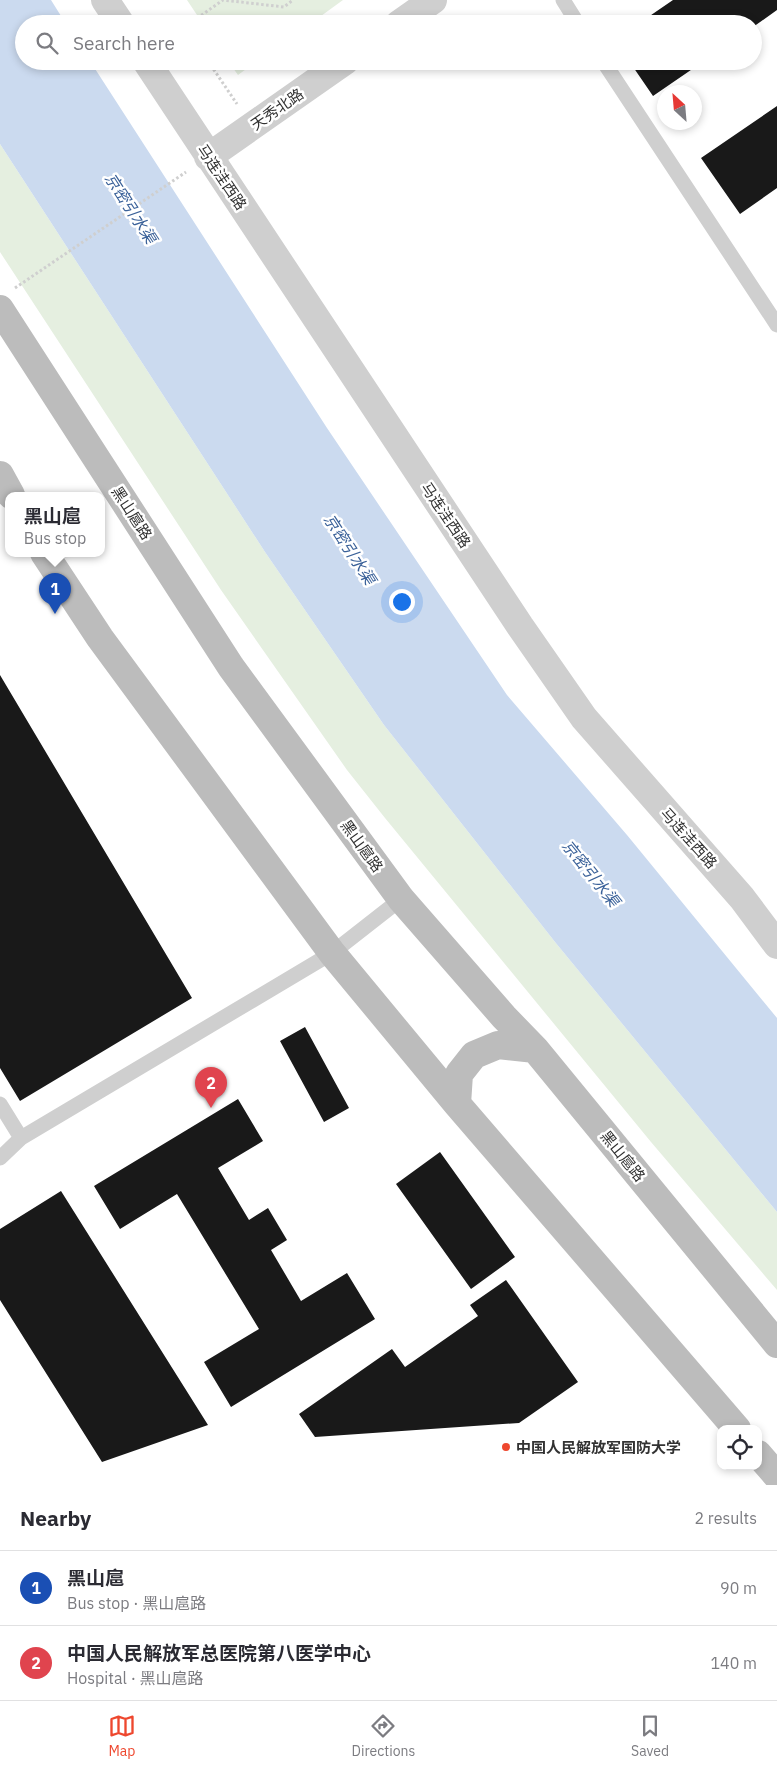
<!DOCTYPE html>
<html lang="en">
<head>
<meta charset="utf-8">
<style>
  :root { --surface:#fff; --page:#f2f2f3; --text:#2b2b33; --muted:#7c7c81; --line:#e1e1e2; --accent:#ee472e }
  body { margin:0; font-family:"IBM Plex Sans","Noto Sans SC",sans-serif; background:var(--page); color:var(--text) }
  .controls { position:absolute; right:15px; bottom:15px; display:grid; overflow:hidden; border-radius:10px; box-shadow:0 2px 8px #0003 }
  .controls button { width:45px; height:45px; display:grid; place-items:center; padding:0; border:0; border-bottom:1px solid var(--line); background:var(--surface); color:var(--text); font:25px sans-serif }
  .compass { position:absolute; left:657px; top:85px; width:45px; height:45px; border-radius:50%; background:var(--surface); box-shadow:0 2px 8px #0003; rotate:334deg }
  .you { position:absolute; left:401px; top:601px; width:18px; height:18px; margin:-12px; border:4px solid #fff; border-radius:50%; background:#1a73e8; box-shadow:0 0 0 8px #1a73e833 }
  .badge { display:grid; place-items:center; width:32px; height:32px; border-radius:50%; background:var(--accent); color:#fff; font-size:16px; font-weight:700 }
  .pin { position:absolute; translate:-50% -41px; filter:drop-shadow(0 1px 2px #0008) }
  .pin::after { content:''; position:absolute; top:26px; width:18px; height:15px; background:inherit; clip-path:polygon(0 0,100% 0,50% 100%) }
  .popup { position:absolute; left:5px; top:492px; width:100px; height:65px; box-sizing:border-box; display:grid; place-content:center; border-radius:10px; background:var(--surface); filter:drop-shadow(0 1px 4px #0005); font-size:16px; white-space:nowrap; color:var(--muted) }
  .popup b { font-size:19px; color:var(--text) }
  .popup::after { content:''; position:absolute; left:50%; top:100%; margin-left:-10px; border:10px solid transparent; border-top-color:var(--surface) }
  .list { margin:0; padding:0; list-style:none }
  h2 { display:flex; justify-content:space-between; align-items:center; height:65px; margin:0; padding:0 20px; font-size:21px }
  h2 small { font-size:16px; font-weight:400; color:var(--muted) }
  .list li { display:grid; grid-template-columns:32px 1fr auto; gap:15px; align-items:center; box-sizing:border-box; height:75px; padding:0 20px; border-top:1px solid var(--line) }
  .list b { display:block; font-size:19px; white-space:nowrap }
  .list p { margin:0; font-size:16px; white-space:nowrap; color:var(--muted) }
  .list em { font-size:16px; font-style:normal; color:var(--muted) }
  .icon { flex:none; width:28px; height:28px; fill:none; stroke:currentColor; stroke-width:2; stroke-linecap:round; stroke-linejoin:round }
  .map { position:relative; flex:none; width:777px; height:1485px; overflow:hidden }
  .search { position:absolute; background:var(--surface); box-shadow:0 2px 8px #0003; left:15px; right:15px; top:15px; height:55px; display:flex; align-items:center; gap:12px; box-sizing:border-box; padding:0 18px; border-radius:28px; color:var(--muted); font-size:19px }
  .sheet { height:215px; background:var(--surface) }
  nav { display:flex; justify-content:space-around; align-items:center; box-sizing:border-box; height:70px; border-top:1px solid var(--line); background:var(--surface); font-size:14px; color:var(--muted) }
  nav a { display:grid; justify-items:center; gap:2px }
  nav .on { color:var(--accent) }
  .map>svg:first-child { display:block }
  .green { fill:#e5efe0 }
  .water { fill:#cbdaef }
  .building { fill:#191919 }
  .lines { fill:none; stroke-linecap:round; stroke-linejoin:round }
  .path { stroke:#cfcfcf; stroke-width:3; stroke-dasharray:2.5 2.5; stroke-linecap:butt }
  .lane { stroke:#cfcfcf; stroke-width:15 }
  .street { stroke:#cfcfcf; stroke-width:28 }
  .secondary { stroke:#bcbcbc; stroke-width:28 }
  .poi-dot { fill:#ee472e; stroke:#fff; stroke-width:2 }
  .labels { text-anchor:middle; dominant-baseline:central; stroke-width:5; stroke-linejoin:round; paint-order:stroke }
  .street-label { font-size:15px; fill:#323232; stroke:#fff }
  .poi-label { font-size:15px; font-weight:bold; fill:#323232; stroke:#fff; text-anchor:start }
  .water-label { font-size:16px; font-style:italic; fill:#3a6199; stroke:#fff }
</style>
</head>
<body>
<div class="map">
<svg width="777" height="1485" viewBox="0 0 777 1485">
  <rect width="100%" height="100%" fill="#fff"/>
  <path class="green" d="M187 0H343L310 24H203Z
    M228 61H257L238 75Z
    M0 144 265 552 384 725 555 942 777 1212V1290L651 1142 385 818 347 770 221 590 0 252Z"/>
  <path class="water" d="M0 0H51L66 24H24V61H90L327 428 507 695 627 835 777 1018V1212L555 942 384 725 265 552 0 144Z"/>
  <path class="building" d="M673 0H777V10L753 27V24H638Z
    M629 61H704L653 96Z
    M777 106V188L740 214 701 158Z
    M0 675 192 998 20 1101 0 1068Z
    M305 1027 349 1108 324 1122 280 1041Z
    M238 1099 263 1141 218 1168 249 1220 268 1208 287 1240 271 1250 301 1301 347 1273 375 1319 231 1407 204 1362 259 1329 177 1194 120 1229 94 1186Z
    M440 1152 515 1257 471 1289 396 1184Z
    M61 1191 208 1425 102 1462 0 1300V1229Z
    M506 1280 578 1382 519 1423 315 1437 299 1414 392 1349 405 1367 478 1316 470 1305Z"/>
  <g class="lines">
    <path class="path" d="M189 24 223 0 284 7 293 0
      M208 61 237 104
      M15 288 186 172"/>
    <path class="lane" d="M563 0 578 24
      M603 61 777 325
      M0 1104 21 1138
      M0 1158 21 1138 332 953 401 899"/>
    <path class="street" d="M105 0 121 24
      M399 24 433 0
      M146 61 520 626 584 718 742 898 777 945
      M208 157 345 61"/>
    <path class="secondary" d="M0 309 231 667 401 899 504 1017 535 1049 777 1344
      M0 475 11 495
      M44 553 100 638 332 953 457 1104 737 1429
      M457 1104 459 1074 474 1055 498 1045 535 1049
      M758 1454 777 1476"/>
  </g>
  <circle class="poi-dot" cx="506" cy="1447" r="5"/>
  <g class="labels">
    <g class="street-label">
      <text transform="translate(277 109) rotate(-35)">天秀北路</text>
      <text transform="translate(222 177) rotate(56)">马连洼西路</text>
      <text transform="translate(132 513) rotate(57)">黑山扈路</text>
      <text transform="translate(446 515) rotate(56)">马连洼西路</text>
      <text transform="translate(689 838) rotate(48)">马连洼西路</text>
      <text transform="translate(362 846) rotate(54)">黑山扈路</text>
      <text transform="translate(623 1156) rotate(51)">黑山扈路</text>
    </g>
    <g class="poi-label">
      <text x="516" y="1447">中国人民解放军国防大学</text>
    </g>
    <g class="water-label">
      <text transform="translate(131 208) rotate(57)">京密引水渠</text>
      <text transform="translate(350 549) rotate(57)">京密引水渠</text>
      <text transform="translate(591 873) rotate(51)">京密引水渠</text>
    </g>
  </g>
</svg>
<div class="controls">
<button><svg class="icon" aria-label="locate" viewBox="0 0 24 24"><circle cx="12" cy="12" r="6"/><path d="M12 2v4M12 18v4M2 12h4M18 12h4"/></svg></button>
</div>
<svg class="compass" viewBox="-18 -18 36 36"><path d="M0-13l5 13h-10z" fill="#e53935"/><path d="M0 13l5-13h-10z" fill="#7c7c81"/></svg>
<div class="you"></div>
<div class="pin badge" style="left:55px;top:614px;background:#1a4fb4">1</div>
<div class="popup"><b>黑山扈</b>Bus stop</div>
<div class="pin badge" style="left:211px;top:1108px;background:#e0444e">2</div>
<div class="search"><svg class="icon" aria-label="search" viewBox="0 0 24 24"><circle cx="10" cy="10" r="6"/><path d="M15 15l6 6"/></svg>Search here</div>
</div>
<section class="sheet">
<h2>Nearby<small>2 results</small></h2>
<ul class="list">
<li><span class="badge" style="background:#1a4fb4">1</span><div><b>黑山扈</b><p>Bus stop · 黑山扈路</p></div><em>90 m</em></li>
<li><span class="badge" style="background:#e0444e">2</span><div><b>中国人民解放军总医院第八医学中心</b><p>Hospital · 黑山扈路</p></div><em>140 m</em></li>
</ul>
</section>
<nav>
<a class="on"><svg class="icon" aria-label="map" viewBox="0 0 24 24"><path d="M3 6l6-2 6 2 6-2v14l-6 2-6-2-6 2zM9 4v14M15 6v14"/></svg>Map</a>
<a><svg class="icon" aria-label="directions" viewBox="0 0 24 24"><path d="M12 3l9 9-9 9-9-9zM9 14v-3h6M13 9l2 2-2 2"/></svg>Directions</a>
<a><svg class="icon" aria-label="saved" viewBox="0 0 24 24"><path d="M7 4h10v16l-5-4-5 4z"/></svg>Saved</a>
</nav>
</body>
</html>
